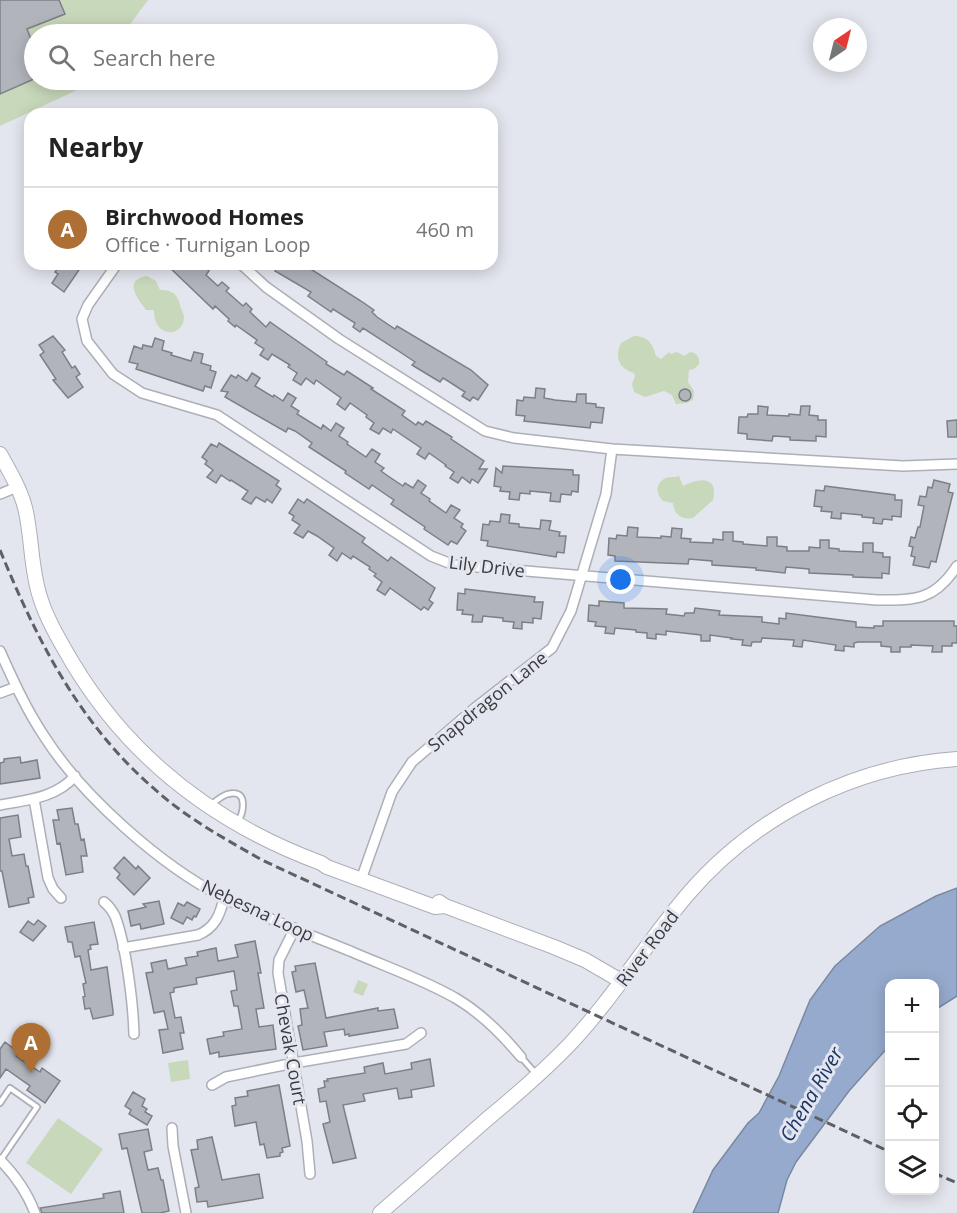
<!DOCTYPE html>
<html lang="en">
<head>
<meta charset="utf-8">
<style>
  :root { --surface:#fff; --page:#f2f2f2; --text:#222; --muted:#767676; --line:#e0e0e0; --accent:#ad6f34 }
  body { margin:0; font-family:"Open Sans",sans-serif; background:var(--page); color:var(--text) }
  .controls { position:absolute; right:18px; bottom:18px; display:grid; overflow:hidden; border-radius:12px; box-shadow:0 3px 15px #0003 }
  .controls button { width:54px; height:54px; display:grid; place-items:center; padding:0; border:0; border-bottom:2px solid var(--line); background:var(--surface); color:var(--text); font:30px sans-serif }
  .compass { position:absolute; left:813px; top:18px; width:54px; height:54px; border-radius:50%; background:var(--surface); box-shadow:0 3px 15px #0003; rotate:35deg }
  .you { position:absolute; left:621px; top:580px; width:21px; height:21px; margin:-15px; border:4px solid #fff; border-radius:50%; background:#1a73e8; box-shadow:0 0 0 9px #1a73e833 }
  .badge { display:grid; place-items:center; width:39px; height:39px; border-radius:50%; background:var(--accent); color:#fff; font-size:20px; font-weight:700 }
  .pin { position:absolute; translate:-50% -50px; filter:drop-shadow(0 2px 3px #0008) }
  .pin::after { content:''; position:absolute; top:32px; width:21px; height:18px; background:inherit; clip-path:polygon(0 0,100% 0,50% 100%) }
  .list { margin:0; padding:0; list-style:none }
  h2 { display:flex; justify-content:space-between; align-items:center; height:78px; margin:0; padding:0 24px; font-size:26px }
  h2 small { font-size:20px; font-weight:400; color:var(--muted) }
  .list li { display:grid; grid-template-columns:39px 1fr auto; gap:18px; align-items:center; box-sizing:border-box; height:84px; padding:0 24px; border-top:2px solid var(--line) }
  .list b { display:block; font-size:22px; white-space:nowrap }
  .list p { margin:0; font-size:20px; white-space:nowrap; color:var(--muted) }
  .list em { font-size:20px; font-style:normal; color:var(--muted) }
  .icon { flex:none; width:33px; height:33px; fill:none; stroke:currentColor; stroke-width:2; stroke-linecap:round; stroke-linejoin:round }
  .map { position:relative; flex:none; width:957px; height:1213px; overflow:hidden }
  .search { position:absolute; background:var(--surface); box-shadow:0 3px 15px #0003; left:24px; top:24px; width:474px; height:66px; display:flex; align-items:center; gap:15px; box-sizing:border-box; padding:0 21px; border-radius:33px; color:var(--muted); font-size:22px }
  .panel { position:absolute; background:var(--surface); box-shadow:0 3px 15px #0003; left:24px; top:108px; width:474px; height:162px; border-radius:18px }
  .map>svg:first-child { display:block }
  .green { fill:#c8d8ba }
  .water { fill:#96aacd; stroke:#7a89a2; stroke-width:1.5 }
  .building { fill:#b2b4bc; stroke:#7d7f86; stroke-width:1.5 }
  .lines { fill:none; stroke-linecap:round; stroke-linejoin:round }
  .lane-casing { stroke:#adafb7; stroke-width:8 }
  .street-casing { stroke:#adafb7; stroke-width:12 }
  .secondary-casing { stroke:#adafb7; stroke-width:16 }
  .lane { stroke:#fff; stroke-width:4.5 }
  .street { stroke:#fff; stroke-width:9 }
  .secondary { stroke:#fff; stroke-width:14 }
  .rail { stroke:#5f6064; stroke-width:3; stroke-dasharray:9 4.5; stroke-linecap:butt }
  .labels { text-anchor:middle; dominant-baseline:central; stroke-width:6; stroke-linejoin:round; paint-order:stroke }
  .street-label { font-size:18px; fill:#3a3b3e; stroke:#e4e6ef }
  .water-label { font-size:20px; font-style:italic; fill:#1e3664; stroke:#e4e6ef }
</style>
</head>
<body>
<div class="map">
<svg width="957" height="1213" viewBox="0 0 957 1213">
  <rect width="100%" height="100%" fill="#e4e6ef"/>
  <path class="green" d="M59 0H148L123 34H34V47L27 29 65 14Z
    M34 79 86 80 75 91 0 126V94Z
    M147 276 156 281 160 290C171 289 178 294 180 305 181 309 184 314 184 318 183 338 153 338 154 310H146C138 299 122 280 147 276Z
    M634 336C648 336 653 344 656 356L661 359 669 352 671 354 677 352 684 356 690 352C697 353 700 357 699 364L694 369 689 370 688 382 694 391 693 400 687 403 676 404 672 395 664 391 645 397 634 392 632 384 635 376 634 373C619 369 614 357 621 343Z
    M679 476 683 486C698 478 719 475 713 500L693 518C682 520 674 515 673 503L663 501C657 495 654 485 664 479 668 476 674 478 679 476Z
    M358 980 368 984 363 996 353 992Z
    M188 1060 190 1079 171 1082 168 1063Z
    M58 1118 103 1149 71 1194 26 1163Z"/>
  <path class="water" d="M957 888V996L935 1010 934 984H890L889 1046 849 1091 796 1162 787 1180 778 1213H693L713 1170 748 1123 759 1113 779 1076 810 1000 835 966 880 926 936 896Z"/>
  <path class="building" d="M0 0H59L65 14 27 29 34 47V79L0 94Z
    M65 264H83L64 292 52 283 58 274 55 272 60 265 62 267Z
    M166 264H193L198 268 201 265 209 271 206 275 218 286 222 282 229 288 226 291 243 306 246 303 252 309 250 312 266 327 270 322 327 362 326 364 344 375 347 371 373 388 371 389 405 411 402 415 416 425 418 422 423 425 426 421 452 437 451 439 484 461 479 469H487L478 483 472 479 470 483 462 477 458 483 450 478 454 472 445 466 446 465 429 453 425 459 417 454 421 448 393 429 391 433 383 428 379 434 370 429 374 423 366 417 367 415 350 403 345 410 337 404 341 398 316 380 314 384 306 378 301 385 293 380 297 373 288 367 290 365 272 354 268 360 260 355 264 349 255 343 257 340 236 325 235 327 228 321 229 319 215 306 213 309Z
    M279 264H303L361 301 374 310 372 312 377 317 395 329 397 326 471 370 488 385 478 400 473 397 470 401 462 396 465 392 448 381 443 378 440 382 412 365 415 362 400 352 363 328 360 332 353 327 355 323 333 309 331 312 308 296 311 292 275 271Z
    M53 336 65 350 62 352 72 368 75 366 80 374 76 377 83 387 68 398 53 380 56 379 40 355 44 352 39 345Z
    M155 338 164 341 162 350 172 353 171 355 191 361 194 352 203 354 201 363 211 366 210 370 216 372 211 388 205 386 203 391 136 369 138 364 129 362 134 346 142 349 143 345 152 347Z
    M252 373 260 378 255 386 273 397 274 395 283 401 288 393 296 398 291 406 299 411 297 414 321 429 323 425 331 431 336 423 344 428 339 436 348 442 347 444 366 457 372 449 380 454 375 462 384 468 381 471 388 476 403 486 405 483 413 488 418 480 426 486 421 493 430 499 429 501 446 513 451 505 460 510 454 518 463 524 461 527 466 531 457 544 451 541 448 545 424 529 425 527 391 504 394 500 388 496 372 485 369 489 345 473 346 471 309 447 312 443 295 431 288 428 286 432 225 397 228 392 221 391 231 375 236 378 238 375 247 381Z
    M536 388 545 389 544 398 555 400 576 402 577 394H586V403L596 404V407L604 408 602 423 591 422 590 428 524 421 525 416 516 415 517 400 523 401 524 397 535 398Z
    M679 395a6 6 0 1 1 12 0a6 6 0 1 1-12 0Z
    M758 406 768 407 767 415 789 416V414L800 415 801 406H810L809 415 818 416V420H826V437L816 436V441L790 440V437L773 436 772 441 747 439V434L738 433 739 417H747L748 414H758Z
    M957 420V437H948L947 421Z
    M219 443 279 481 276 485 281 489 272 503 267 499 265 502 256 497 251 504 242 499 248 491 231 480 230 481 221 475 216 483 207 477 213 470 205 464 207 461 202 457 211 444 217 447Z
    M503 466 573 470V475H579L578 492 572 491 571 495 561 494 560 502 550 501 551 493 530 491V494L520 493 519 500 509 499 510 492 500 491 501 487 494 486 496 468 502 473Z
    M934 480 950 484 948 492 953 493 936 562 931 561 929 568 913 565 915 557 911 556 913 547 909 546 911 537 915 538 918 527H920L924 506 918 505 920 496 926 497 928 487 932 488Z
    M825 486 895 495V500H902L901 517 892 516V520L883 519 882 524 873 523 874 518 862 517V515L841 513V519L831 518 832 512 821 511 822 507 814 506 816 490 824 491Z
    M298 499 304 503 307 499 365 538 362 542 388 561 391 557 435 588 429 600 433 603 428 610 424 607 421 610 390 588 385 595 377 590 382 582 374 576 376 574 369 569 370 567 353 556 351 559 342 553 337 561 329 555 334 548 317 536 308 531 303 538 294 533 300 525 292 520 294 516 289 513Z
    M501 514 510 515 509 523 519 524V527L540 529 541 520 551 521 549 530 560 532 559 536H566L564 553 557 552 556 557 487 546 488 541 481 540 483 524 489 525 490 521 500 522Z
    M628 527 638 528 637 537 661 538V536L671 537 672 528 682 529 681 538 691 539 690 542 713 543V539L723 540V532H733V541L743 542V544L767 546V537H777V546L787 547V551H809V547L820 548V540H829V548L839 549V551L863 552V543H873V552L883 553V557H890L889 574 882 573V578L853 577V575L809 573V569L786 567 785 573 756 570V568L712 565V561L689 559 688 564 615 561V556L608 555 609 538 616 539 617 535 627 536Z
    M465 589 535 597 534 602H543L541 619 533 618V623L522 622V629L513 628 514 622 503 621V618L483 616 482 622H472L473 615 462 614 463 610H457L458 593 465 594Z
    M599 601 624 603V608L667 609 666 614 684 616 685 613H694L695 608 720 611 719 615 762 617V622L779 624V618L786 619V613L856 622V627L874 628V626H883V621H954V626H957V643H952V646H942V652H932L933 646 911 645V647H900V652H891V647L881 646V642H858L854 643V647L844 646V651L835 650 836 645 803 640 802 647 793 646 794 640 762 638 761 642H752L751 646 742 645 743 640 731 639 732 638 710 635V641H701V635L666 631V635L656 634V639L647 638V633L636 632V630L615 628 614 634 605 633 606 627 595 626 596 622 588 621 589 605 599 606Z
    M20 757 21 763 37 760 40 778 0 784V763L4 762V759Z
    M72 808 75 824H78L81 840 84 839 87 856H81L83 872 66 875 60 843 57 844 53 820H59L57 810Z
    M18 815 21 837 9 839 12 856 24 854 26 866H28L34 897 28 898 29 903 9 907 2 871H0V818Z
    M124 857 136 869 138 866 150 878 134 895 117 878 120 874 114 868Z
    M159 901 164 924 141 929 140 924 131 926 128 911 146 907 143 904Z
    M187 902 200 909 196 917 194 916 192 920 187 917 183 924 171 918 178 903 184 906Z
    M38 920 46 926 33 941 20 932 28 921 34 925Z
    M94 922 98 944 90 945 91 949 88 950 91 970 107 967 113 1011V1015L93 1019 90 1008 85 1009 83 997 85 996 83 984 86 983 80 956 75 957 72 942H68L65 927Z
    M255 941 261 973H258L264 1008 256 1009 259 1027 273 1025 276 1049 219 1057V1052L210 1054 207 1039 224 1036 223 1032 242 1029 238 1006H234L231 991 237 990 234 971 196 978 197 984 174 988V992L170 993 175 1018 181 1017 184 1033H180L183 1049 163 1053 159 1030 168 1029 164 1011 154 1013 146 973 153 972 151 963 166 960 168 969 187 965 185 958 198 956 197 952 216 948 218 961 238 957 235 945Z
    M315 963 326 1018 378 1008V1011L394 1009 398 1028 349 1036V1034L345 1035 344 1029 324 1032 327 1046 303 1050 298 1026 302 1025 300 1009 308 1008 304 990 296 992 292 972 296 971 295 966Z
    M5 1042 18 1052 16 1056 40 1072 42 1068 60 1081 45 1103 27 1090 30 1086 6 1069 0 1078V1049Z
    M430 1059 434 1086 411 1090 412 1097 399 1099 397 1088 363 1094 365 1101 343 1105 356 1158 333 1163 323 1124 330 1122 326 1101 320 1102 318 1089 325 1087 324 1081H328L327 1079 365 1073 364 1067 383 1063 385 1074 412 1069 411 1063Z
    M279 1085 290 1146 282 1148 283 1152 280 1153V1156L267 1158 264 1144 260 1145 256 1122 235 1126 232 1106 236 1105 235 1098 248 1096 247 1091Z
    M133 1092 145 1099 142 1106 147 1109 145 1112 152 1116 147 1125 129 1114 131 1110 125 1106Z
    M148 1129 152 1150 144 1152 148 1170 158 1168 161 1180H163L169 1211 160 1213H142L127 1148 122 1149 119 1134Z
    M212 1137 222 1180 259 1174 263 1198 208 1207 207 1201 197 1202 195 1188 199 1187 191 1150 198 1149 197 1140Z
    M120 1191 124 1213H42L40 1208 104 1198 103 1194Z"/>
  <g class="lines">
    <g class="lane-casing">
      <path id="lane" d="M211 805C216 801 221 796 228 794 248 789 244 811 238 822
        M521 1057 537 1075
        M0 1103 10 1088 37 1107 0 1161"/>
    </g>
    <g class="street-casing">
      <path id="street" d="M117 264 88 305 82 319 87 341 113 374 142 393 217 415 431 556 454 565 877 600C915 600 934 601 957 566
        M241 264 266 287 339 339 485 431 514 438 612 449 903 466 957 464
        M0 494 17 487
        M0 651C13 680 26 709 44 736 82 796 160 865 224 898 265 918 308 934 350 951 384 966 425 980 457 999 482 1014 502 1034 521 1057
        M0 693 16 687
        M34 799 48 878 53 889 61 898
        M0 805C27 800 56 798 75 776
        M363 874 392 792 412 762 475 708 552 648 571 611 606 494 612 449
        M104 902C109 906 112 910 115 916 126 945 133 1002 134 1034
        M295 928 279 960 278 973 307 1141 310 1174
        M123 948 198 935C215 928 220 915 224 898
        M212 1085 226 1077 294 1063 406 1044 421 1033
        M172 1128 173 1146 186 1213
        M0 1160C16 1176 27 1192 35 1213"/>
    </g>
    <g class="secondary-casing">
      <path id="secondary" d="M0 454C10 472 22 492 26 512 32 540 31 570 40 597 47 620 60 641 72 662 130 759 216 824 321 863L327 867 435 907 445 906
        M439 902 445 906 554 947 585 960 621 981
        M380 1213C416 1182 451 1151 486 1120 515 1096 544 1071 570 1044 614 997 647 942 688 894 756 815 854 766 957 759"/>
    </g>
    <use href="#lane" class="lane"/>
    <use href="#street" class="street"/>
    <use href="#secondary" class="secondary"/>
    <path class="rail" d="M0 550C38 643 81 727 159 793 190 820 227 840 262 860L890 1152
      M934 1173 957 1183"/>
  </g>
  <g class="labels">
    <g class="street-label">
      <text transform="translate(487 566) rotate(7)">Lily Drive</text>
      <text transform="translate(487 701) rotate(-39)">Snapdragon Lane</text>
      <text transform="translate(258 910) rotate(25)">Nebesna Loop</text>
      <text transform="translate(647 948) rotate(-53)">River Road</text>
      <text transform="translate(291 1049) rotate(80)">Chevak Court</text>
    </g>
    <g class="water-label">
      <text transform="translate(811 1094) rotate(-60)">Chena River</text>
    </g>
  </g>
</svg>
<div class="controls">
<button>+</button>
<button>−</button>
<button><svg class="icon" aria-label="locate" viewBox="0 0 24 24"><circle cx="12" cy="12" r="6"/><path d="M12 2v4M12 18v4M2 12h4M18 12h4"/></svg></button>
<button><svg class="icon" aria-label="layers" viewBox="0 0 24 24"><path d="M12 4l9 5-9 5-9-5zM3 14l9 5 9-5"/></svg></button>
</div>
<svg class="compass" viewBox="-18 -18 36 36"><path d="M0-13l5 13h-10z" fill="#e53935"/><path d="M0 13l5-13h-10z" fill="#767676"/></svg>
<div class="you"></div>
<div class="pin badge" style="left:31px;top:1073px">A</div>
<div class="search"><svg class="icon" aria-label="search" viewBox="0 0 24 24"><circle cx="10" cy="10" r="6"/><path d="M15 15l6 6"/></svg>Search here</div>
<section class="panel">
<h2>Nearby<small></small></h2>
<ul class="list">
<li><span class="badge">A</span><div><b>Birchwood Homes</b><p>Office · Turnigan Loop</p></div><em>460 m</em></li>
</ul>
</section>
</div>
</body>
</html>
